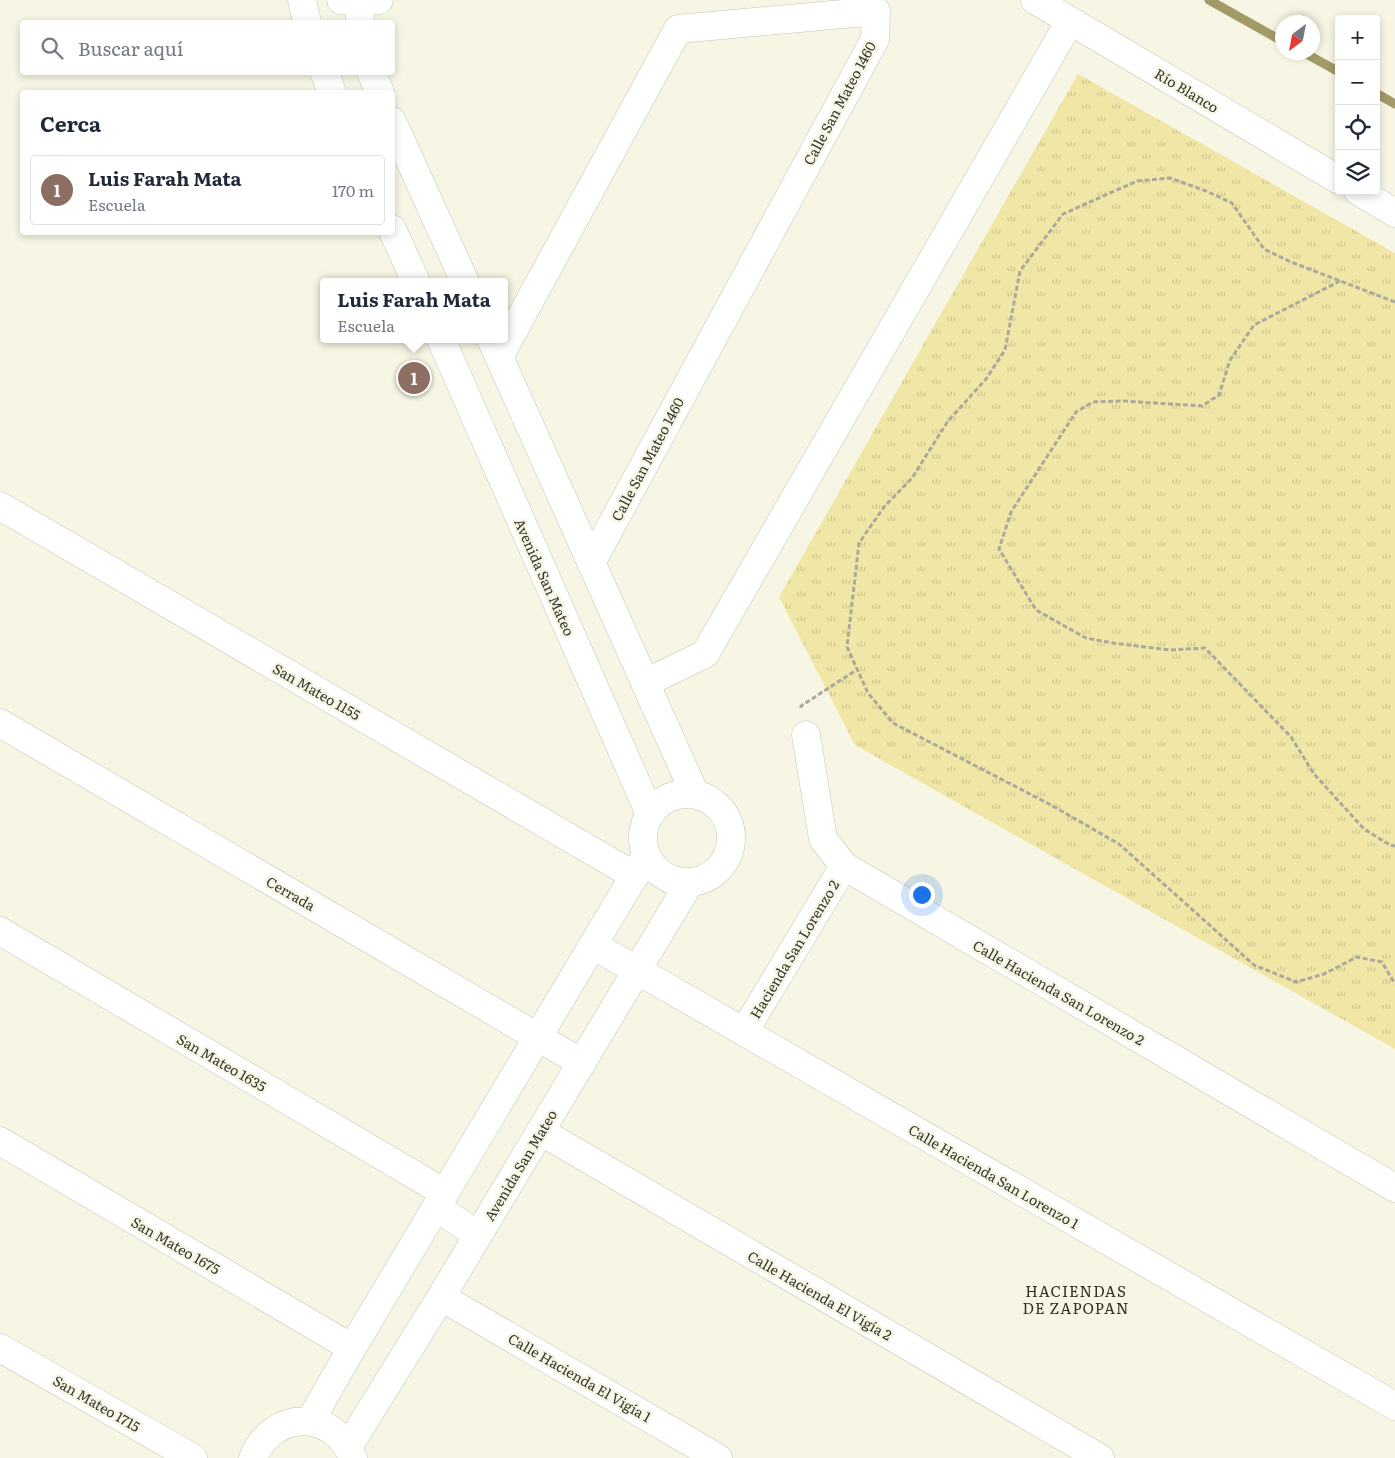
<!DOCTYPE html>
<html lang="es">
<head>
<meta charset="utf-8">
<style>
  :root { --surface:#fff; --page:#f6f6f7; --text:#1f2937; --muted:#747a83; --line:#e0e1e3; --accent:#d93025 }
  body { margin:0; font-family:Literata,serif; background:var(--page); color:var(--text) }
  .controls { position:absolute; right:15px; top:15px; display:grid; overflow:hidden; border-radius:5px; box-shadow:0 2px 8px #0003 }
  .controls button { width:45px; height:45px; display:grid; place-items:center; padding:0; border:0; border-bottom:1px solid var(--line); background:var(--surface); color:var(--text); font:25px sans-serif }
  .compass { position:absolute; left:1275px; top:15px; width:45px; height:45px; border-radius:50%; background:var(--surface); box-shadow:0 2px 8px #0003; rotate:212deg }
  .you { position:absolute; left:921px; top:894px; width:18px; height:18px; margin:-12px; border:4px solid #fff; border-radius:50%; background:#1a73e8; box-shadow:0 0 0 8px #1a73e833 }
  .badge { display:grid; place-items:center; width:32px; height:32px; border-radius:50%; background:var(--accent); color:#fff; font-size:16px; font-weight:700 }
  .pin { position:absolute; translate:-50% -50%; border:2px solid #fff; box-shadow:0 1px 5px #0006 }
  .popup { position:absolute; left:320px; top:278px; width:188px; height:65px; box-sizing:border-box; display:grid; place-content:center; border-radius:5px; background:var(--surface); filter:drop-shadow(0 1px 4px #0005); font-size:16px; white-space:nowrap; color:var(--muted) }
  .popup b { font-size:19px; color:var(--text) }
  .popup::after { content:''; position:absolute; left:50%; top:100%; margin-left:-10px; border:10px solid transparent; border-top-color:var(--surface) }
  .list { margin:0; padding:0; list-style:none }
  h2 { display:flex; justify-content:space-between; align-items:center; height:65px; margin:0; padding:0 20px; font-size:21px }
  h2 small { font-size:16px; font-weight:400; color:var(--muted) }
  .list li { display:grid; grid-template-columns:32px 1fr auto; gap:15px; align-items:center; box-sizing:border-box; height:70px; margin:0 10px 10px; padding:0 10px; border:1px solid var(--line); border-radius:5px }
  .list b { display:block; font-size:19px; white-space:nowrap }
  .list p { margin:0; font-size:16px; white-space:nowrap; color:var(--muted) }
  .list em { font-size:16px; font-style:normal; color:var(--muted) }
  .icon { flex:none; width:28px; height:28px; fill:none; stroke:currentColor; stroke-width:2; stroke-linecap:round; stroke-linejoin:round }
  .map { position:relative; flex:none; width:1395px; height:1458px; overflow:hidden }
  .search { position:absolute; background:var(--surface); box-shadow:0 2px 8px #0003; left:20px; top:20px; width:375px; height:55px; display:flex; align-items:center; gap:12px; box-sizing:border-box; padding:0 18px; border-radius:5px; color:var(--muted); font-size:19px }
  .panel { position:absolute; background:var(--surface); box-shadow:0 2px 8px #0003; left:20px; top:90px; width:375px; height:145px; border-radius:5px }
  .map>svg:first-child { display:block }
  .grass { fill:url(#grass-tufts) }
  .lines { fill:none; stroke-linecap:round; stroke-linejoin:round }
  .stream { stroke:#a29a67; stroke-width:9 }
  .street-casing { stroke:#c6c4b2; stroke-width:29 }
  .secondary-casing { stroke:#c6c4b2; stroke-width:29 }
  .path { stroke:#aba99c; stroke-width:3; stroke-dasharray:5 2.5; stroke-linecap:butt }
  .street { stroke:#fff; stroke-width:28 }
  .secondary { stroke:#fff; stroke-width:28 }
  .labels { text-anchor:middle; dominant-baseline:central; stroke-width:5; stroke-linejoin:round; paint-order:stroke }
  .street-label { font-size:14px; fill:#383730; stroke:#f7f5e3 }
  .neighbourhood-label { font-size:15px; letter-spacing:1px; fill:#312f21; stroke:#f7f5e3 }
</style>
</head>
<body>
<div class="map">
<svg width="1395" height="1458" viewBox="0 0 1395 1458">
  <defs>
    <pattern id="grass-tufts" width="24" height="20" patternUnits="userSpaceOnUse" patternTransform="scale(1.25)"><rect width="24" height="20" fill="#f0e6a6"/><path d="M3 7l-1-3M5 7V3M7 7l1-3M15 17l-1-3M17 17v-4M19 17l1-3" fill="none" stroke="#cfc68f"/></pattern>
  </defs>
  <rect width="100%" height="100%" fill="#f7f5e3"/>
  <path class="grass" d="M1078 74 1395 253V1049L855 745 779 597Z"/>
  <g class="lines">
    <path class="stream" d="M1209 0 1282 41
      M1303 52 1339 72
      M1376 93 1395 104"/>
    <g class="street-casing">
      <path id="street" d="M341 0 358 2 379 0
        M1035 0 1339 180
        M1358 191 1395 213
        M499 357 678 29 876 11 875 39 591 563
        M0 506 635 876
        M645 683 705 654 1070 21
        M0 723 582 1063
        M806 735 823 839 844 866 1395 1188
        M0 931 445 1193
        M593 945 1395 1406
        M744 1032 844 866
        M540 1131 1100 1458
        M0 1141 352 1348
        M441 1297 718 1458
        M0 1348 193 1458"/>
    </g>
    <g class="secondary-casing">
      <path id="secondary" d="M302 0 307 22
        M359 0 360 22
        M324 72 332 92
        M371 72 380 92
        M392 121 465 282
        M392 229 416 282
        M441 339 650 814
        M491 339 695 794
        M643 838a44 44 0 1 1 88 0a44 44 0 1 1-88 0Z
        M436 1207 478 1235
        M310 1421 352 1348 646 856
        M348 1447 441 1297 690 882
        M253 1458C273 1409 334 1409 353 1458"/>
    </g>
    <path class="path" d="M1340 281 1254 325 1230 360 1219 395 1202 406 1124 401 1093 402 1076 412 1011 512 999 549 1036 610 1086 638 1113 643 1170 650 1205 648 1291 737 1314 774 1364 829 1390 845 1395 846
      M1395 302 1291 262 1264 249 1232 203 1206 191 1170 178 1137 181 1063 214 1020 271 1005 350 986 379 948 421 912 478 884 507 859 543 847 647 868 693 893 723 1051 805 1119 844 1254 965 1296 982 1324 974 1357 957 1382 962 1395 984
      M801 708V706L858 669"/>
    <use href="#street" class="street"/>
    <use href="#secondary" class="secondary"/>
  </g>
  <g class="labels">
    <g class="street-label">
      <text transform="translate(1187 90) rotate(31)">Río Blanco</text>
      <text transform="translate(839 103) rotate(-62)">Calle San Mateo 1460</text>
      <text transform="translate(647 459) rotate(-62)">Calle San Mateo 1460</text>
      <text transform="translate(545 577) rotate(66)">Avenida San Mateo</text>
      <text transform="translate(317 691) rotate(30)">San Mateo 1155</text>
      <text transform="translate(291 893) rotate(30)">Cerrada</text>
      <text transform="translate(794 949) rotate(-59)">Hacienda San Lorenzo 2</text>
      <text transform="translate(1059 992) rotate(30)">Calle Hacienda San Lorenzo 2</text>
      <text transform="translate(222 1062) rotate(30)">San Mateo 1635</text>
      <text transform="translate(520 1165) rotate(-59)">Avenida San Mateo</text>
      <text transform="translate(994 1176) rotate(30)">Calle Hacienda San Lorenzo 1</text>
      <text transform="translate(176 1245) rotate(30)">San Mateo 1675</text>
      <text transform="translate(820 1295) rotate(30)">Calle Hacienda El Vigía 2</text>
      <text transform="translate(580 1377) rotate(30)">Calle Hacienda El Vigía 1</text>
      <text transform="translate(97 1403) rotate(30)">San Mateo 1715</text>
    </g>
    <g class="neighbourhood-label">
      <text x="1076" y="1290">HACIENDAS<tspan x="1076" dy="17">DE ZAPOPAN</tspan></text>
    </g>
  </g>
</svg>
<div class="controls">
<button>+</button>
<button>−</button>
<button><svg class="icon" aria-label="locate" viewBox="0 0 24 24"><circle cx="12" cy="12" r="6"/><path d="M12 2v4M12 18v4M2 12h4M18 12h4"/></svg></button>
<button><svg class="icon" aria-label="layers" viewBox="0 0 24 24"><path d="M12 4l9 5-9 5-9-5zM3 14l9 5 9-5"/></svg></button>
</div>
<svg class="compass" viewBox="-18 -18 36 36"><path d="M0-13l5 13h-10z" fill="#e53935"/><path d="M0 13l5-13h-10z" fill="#747a83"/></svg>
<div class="you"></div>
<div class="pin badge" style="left:414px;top:378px;background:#8d6e63">1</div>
<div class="popup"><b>Luis Farah Mata</b>Escuela</div>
<div class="search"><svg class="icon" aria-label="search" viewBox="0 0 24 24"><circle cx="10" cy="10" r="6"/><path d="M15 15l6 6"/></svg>Buscar aquí</div>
<section class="panel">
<h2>Cerca<small></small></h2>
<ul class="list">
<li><span class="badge" style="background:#8d6e63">1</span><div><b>Luis Farah Mata</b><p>Escuela</p></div><em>170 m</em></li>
</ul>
</section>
</div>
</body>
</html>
